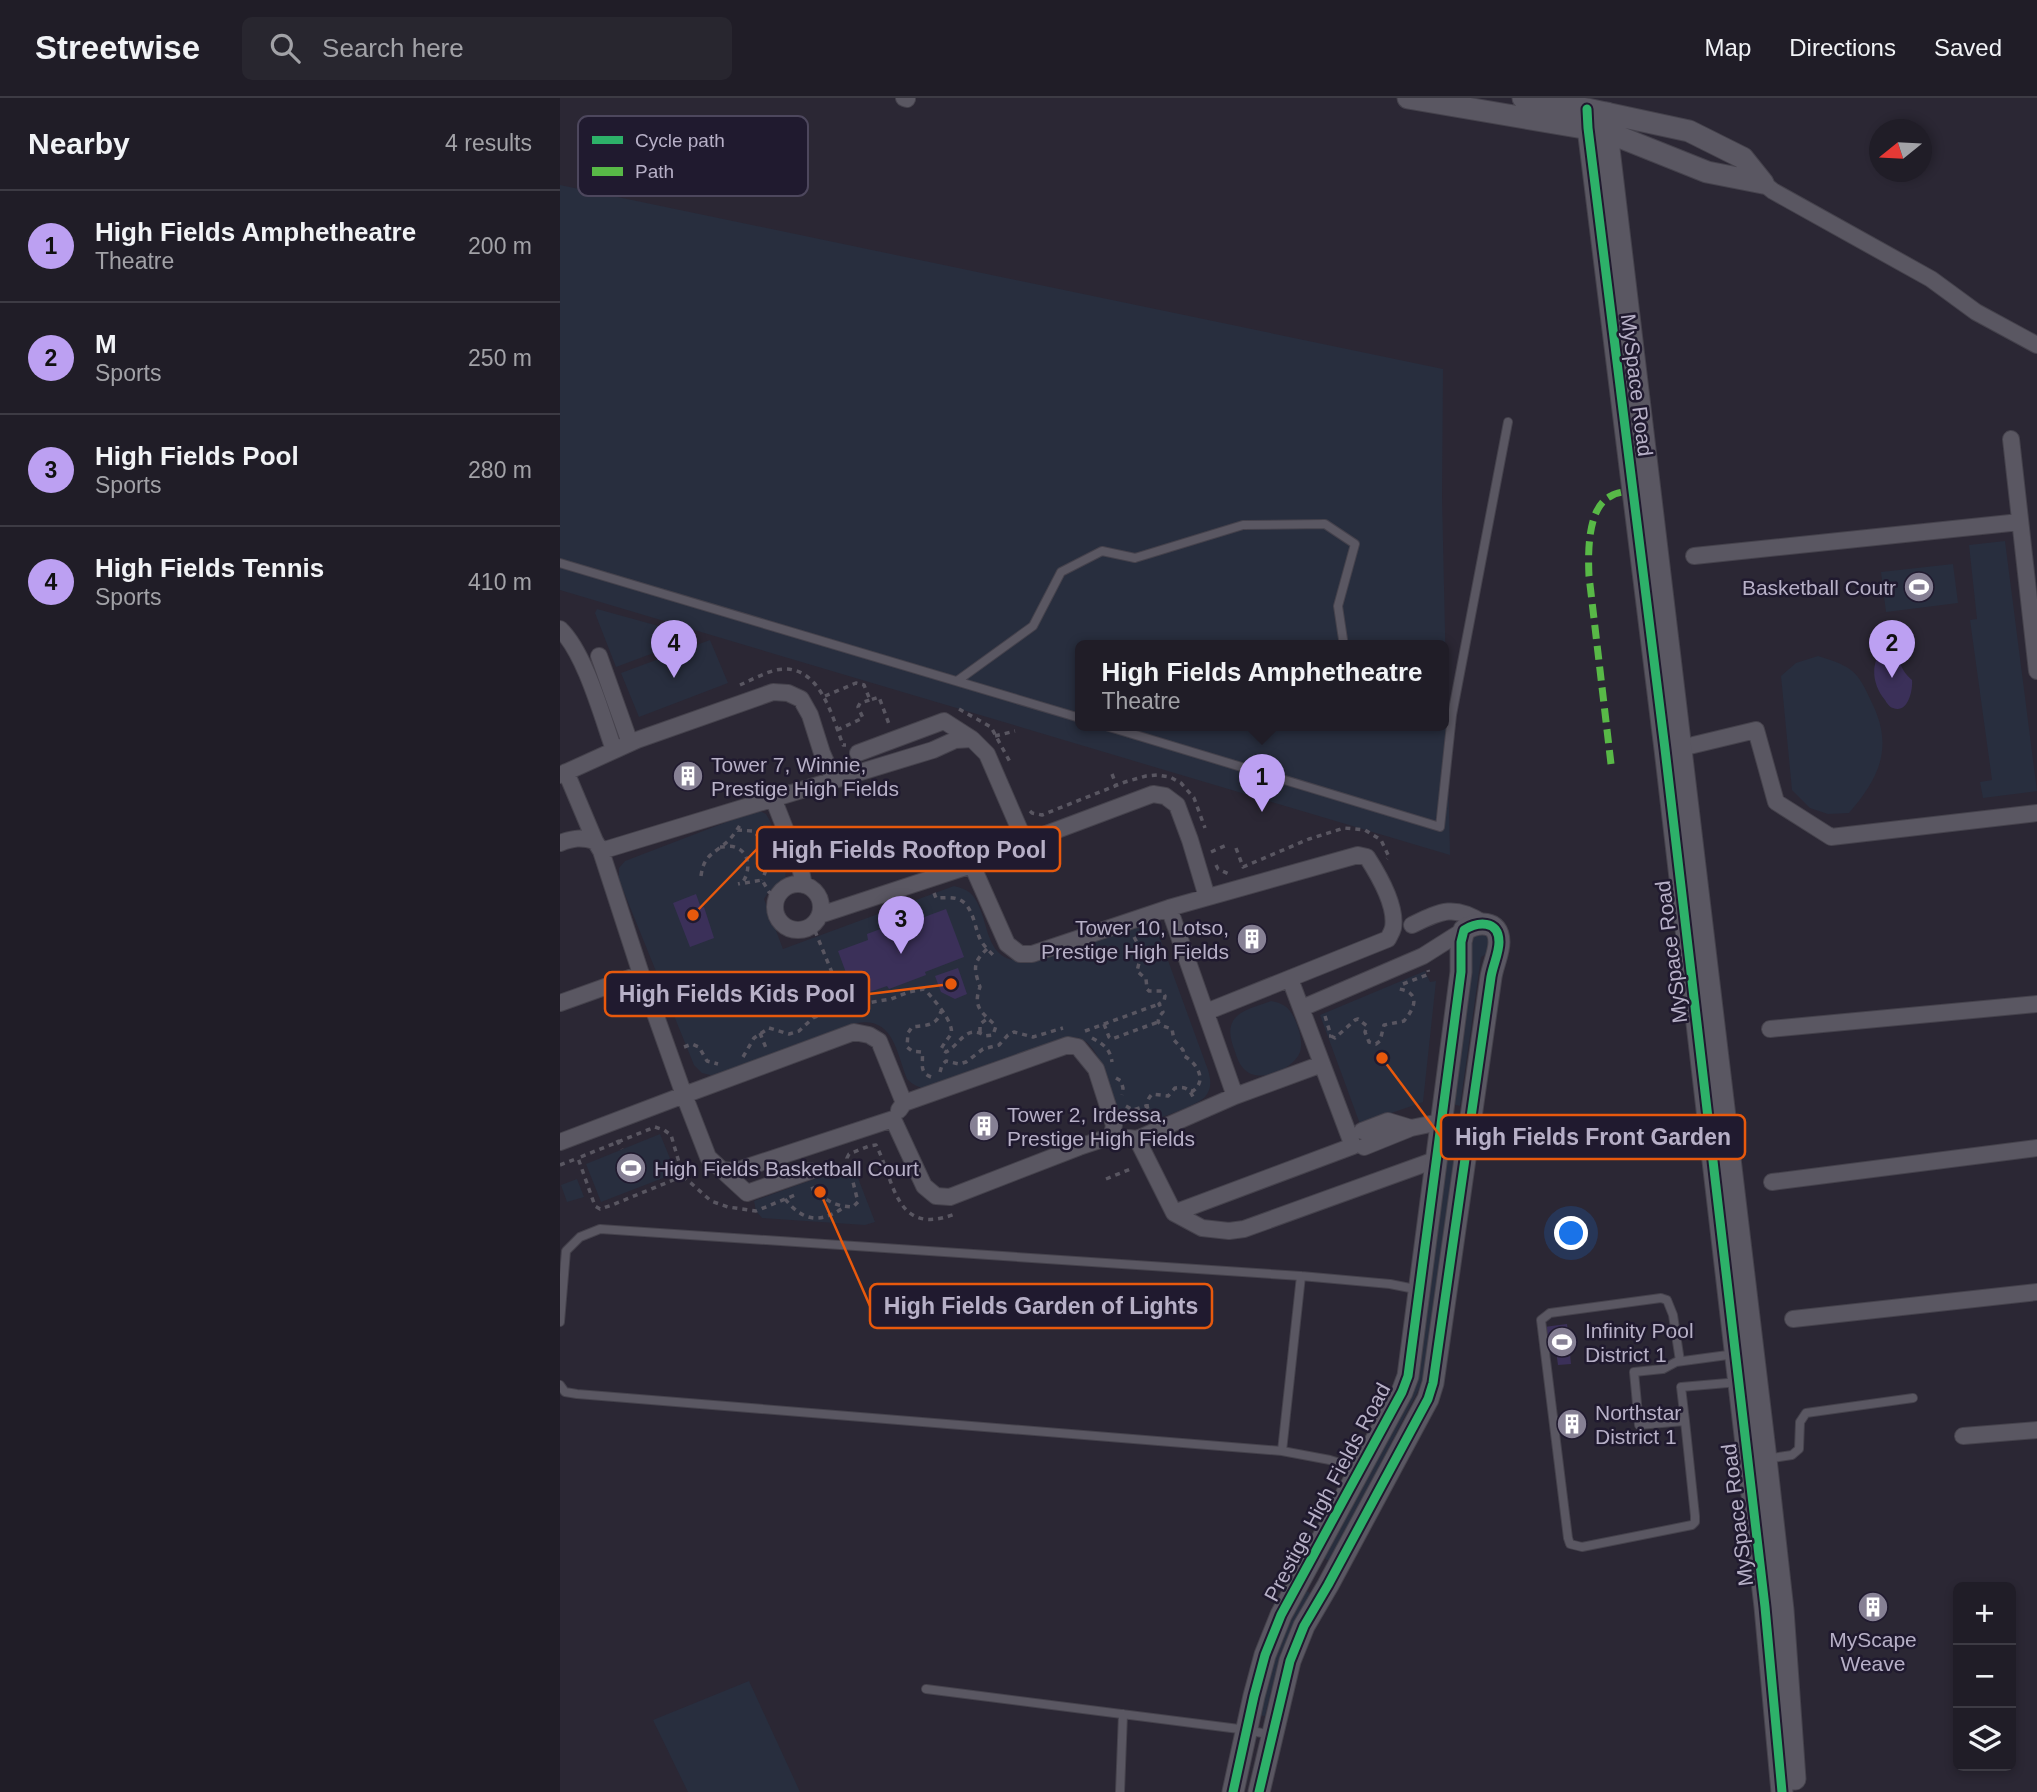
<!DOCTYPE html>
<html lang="en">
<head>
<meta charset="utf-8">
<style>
  :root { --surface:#201d27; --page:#28262f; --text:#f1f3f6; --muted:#a2a2a7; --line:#3d3b44; --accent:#bca0f2 }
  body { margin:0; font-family:Arial,sans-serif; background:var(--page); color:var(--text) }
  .controls { position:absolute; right:21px; bottom:21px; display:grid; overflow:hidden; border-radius:10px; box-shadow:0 4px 10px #0003 }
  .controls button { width:63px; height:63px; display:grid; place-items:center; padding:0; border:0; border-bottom:2px solid var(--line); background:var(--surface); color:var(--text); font:35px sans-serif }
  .compass { position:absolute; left:1309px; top:21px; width:63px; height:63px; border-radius:50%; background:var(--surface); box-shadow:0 4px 10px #0003; rotate:252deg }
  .you { position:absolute; left:1012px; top:1136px; width:24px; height:24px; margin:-18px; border:5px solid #fff; border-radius:50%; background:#1a73e8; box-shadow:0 0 0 10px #1a73e833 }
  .badge { display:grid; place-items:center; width:46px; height:46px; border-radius:50%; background:var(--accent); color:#111; font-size:23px; font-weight:700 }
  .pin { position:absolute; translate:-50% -58px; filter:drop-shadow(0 2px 4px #0008) }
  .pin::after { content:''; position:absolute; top:37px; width:24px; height:21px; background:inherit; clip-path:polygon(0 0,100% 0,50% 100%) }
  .popup { position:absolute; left:515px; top:542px; width:374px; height:91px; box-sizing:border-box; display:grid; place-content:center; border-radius:10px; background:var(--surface); filter:drop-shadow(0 2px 5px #0005); font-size:23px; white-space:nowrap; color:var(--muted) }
  .popup b { font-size:26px; color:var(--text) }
  .popup::after { content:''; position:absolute; left:50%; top:100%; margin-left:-14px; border:14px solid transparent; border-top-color:var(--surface) }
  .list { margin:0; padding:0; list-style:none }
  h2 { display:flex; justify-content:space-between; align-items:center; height:91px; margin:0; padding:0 28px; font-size:30px }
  h2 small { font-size:23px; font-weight:400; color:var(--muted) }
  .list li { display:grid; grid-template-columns:46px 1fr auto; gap:21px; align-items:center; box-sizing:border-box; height:112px; padding:0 28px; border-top:2px solid var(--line) }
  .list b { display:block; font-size:26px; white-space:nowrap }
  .list p { margin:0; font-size:23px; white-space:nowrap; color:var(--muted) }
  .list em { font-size:23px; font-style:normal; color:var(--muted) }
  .icon { flex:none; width:38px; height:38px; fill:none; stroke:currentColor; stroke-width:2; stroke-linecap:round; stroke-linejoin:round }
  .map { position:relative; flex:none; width:1477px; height:1694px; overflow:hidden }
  header { display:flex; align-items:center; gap:42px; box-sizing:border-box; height:98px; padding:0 35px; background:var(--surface); border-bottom:2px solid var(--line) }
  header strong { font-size:33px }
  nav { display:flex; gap:38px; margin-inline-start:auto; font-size:24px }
  .search { width:490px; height:63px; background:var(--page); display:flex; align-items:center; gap:18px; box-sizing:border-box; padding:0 24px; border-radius:10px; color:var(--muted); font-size:26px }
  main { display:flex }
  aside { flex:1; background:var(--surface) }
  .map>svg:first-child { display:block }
  .green { fill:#282e3e; fill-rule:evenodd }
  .water { fill:#3b3059 }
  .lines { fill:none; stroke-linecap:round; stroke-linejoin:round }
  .service-casing { stroke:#45424c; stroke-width:10 }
  .minor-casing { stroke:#45424c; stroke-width:18 }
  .tertiary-casing { stroke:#45424c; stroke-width:23 }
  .path { stroke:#595661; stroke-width:3.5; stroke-dasharray:5 5; stroke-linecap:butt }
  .service { stroke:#5a5762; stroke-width:8 }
  .minor { stroke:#5a5762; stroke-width:16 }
  .tertiary { stroke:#5a5762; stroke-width:21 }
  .quiet { stroke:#58b947; stroke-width:7; stroke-dasharray:14 7; stroke-linecap:butt }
  .cycleway-casing { stroke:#201a2f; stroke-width:13 }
  .cycleway { stroke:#2db169; stroke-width:9 }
  .labels { text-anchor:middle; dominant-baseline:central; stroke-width:5; stroke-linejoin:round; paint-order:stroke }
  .street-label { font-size:21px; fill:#b7b0c7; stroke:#201a2f }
  .poi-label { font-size:21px; fill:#b7b0c7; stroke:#201a2f; text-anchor:start }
  .key { fill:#201a2f; stroke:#4d475d; stroke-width:2 }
  .key-label { font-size:19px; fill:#b7b0c7 }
  .leader { fill:none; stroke:#e8590c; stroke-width:2.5 }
  .callout-dot { fill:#e8590c; stroke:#201a2f; stroke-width:2.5 }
  .callout { fill:#201a2f; stroke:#e8590c; stroke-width:2.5 }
  .callout-label { font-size:23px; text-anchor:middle; font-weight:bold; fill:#b7b0c7 }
</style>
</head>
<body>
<header>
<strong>Streetwise</strong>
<div class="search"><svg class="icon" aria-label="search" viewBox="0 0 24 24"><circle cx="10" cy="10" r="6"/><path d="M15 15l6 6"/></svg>Search here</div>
<nav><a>Map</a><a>Directions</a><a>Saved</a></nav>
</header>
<main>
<aside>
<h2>Nearby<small>4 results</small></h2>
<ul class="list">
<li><span class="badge">1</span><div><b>High Fields Amphetheatre</b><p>Theatre</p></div><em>200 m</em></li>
<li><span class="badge">2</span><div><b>M</b><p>Sports</p></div><em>250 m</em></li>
<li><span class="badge">3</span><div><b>High Fields Pool</b><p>Sports</p></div><em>280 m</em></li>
<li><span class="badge">4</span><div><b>High Fields Tennis</b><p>Sports</p></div><em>410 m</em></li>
</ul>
</aside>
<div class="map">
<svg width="1477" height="1694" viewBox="0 0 1477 1694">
  <rect width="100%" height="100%" fill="#2b2734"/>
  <path class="green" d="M0 87 883 271 882 399 890 757 0 492ZM520 548H884V628H520Z
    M1445 443 1477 693 1423 700 1420 684 1432 682 1410 522 1417 521 1409 447Z
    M1393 466 1398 505 1326 514 1321 474Z
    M37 511 124 535 123 544 56 569 35 515Z
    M150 542 168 585 79 619 61 575Z
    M1258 558C1293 569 1297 572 1312 605 1334 650 1319 680 1289 715L1268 716 1250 710 1232 692 1221 578 1236 565Z
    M198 712 206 716 210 723 226 771 225 783 207 796 204 801 223 851 394 788C401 790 409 792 413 798 431 821 422 863 463 863L588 825 598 835 648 972C651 982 652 991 645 999 636 1008 588 1026 576 1025 568 1024 563 1019 558 1013 550 993 541 947 519 940 511 938 504 940 497 942L375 989C363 992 355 989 347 981 335 949 332 914 288 927L154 978 142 975 134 967 59 782V770L65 763Z
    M918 836H926L931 847 928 855 921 859 900 1008 891 1006 912 858 909 849 910 840Z
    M865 873 870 884 876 883 863 1004 800 1026 760 917Z
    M711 903C718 904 726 907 730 913 737 922 744 943 740 954 734 971 699 986 685 972 678 966 676 956 673 948 662 915 687 912 711 903Z
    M100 1036 116 1075 41 1104 26 1066Z
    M890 1042 896 1043 864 1281 770 1464 763 1459 857 1280Z
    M293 1067 315 1124 305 1127 202 1120 196 1113 194 1103Z
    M17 1081 24 1099 7 1104 1 1087Z
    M746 1492 751 1496 721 1554 705 1618 699 1617 716 1553Z
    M189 1583 240 1694H128L93 1622Z"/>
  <path class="water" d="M1323 550 1340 553C1337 565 1344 575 1352 582 1353 592 1348 616 1333 610 1329 609 1327 605 1325 602 1312 586 1310 566 1323 550Z
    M136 796 141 810 144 809 154 840 130 849 113 805Z
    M386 811 404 859 365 874 366 877 329 891 327 888 295 899 278 853 308 842 307 836 358 817 359 821Z
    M398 870 407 896 395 901 381 894 375 878Z
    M1007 1226 1011 1266 998 1267 994 1238 985 1239 984 1229Z"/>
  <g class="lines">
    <g class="service-casing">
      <path id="service" d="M0 465 520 620
        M397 583 473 528 501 474 542 453 575 460 683 427 765 426 795 446 778 508 784 548
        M546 628 880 729 892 617 948 324
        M0 1224 6 1153 20 1139 40 1131 741 1178 830 1186 860 1192
        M1175 1256 1116 1264 1103 1271 1074 1274 1079 1327 1125 1323 1121 1289 1179 1284
        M1120 1263 1113 1217 1107 1202 1101 1200 990 1215 981 1222 1008 1440 1010 1446 1022 1449 1132 1427 1135 1424V1418L1125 1323
        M0 1287 5 1294 17 1296 722 1353 770 1362 800 1371
        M722 1353 741 1178
        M1206 1361 1232 1357 1239 1351 1240 1324 1246 1315 1353 1300
        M366 1591 687 1632 712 1637
        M560 1694 563 1616"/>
    </g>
    <g class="minor-casing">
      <path id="minor" d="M344 0 347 1
        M1203 85 1213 93 1371 181 1416 214 1477 247
        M1451 341 1477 573
        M1134 458 1460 424
        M0 531C25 555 42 618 54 652
        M39 558 70 645
        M1121 650 1196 632 1216 704 1271 739 1477 715
        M298 655 384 623 412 641
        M6 674 35 743
        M0 677 77 642 213 594 228 595 241 601 250 617 262 655 274 682
        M213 700 240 769 244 787
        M0 745C13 740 21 739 35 743L41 753 81 876 124 997 294 934 309 937 319 943 344 1005
        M41 753 373 652 395 642 412 641 427 656 465 744 593 696 605 698 617 707 630 742 647 799
        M412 767 465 744
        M215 809a23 23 0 1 1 46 0a23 23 0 1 1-46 0Z
        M609 810 675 998 577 1041 614 1115 642 1130 669 1133 684 1131 875 1062
        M260 817 412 767 447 846 460 856H472L609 810 798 757 807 759C818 776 837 808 833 830 832 834 830 837 828 841L646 914
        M852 827C881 813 894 806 923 825
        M0 905 81 876
        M742 910 863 858 904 832
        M1210 931 1477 906
        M675 998 762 966
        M339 1012 344 1005 508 947 518 949 536 971 554 1027 552 1038
        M802 1033 828 1023 851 1030
        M0 1044 124 997 148 1059 162 1072 175 1073 333 1021 364 1088 376 1098 390 1099 519 1049 552 1038 577 1041
        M804 1049 851 1030 880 1024 910 1028
        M162 1072 187 1095 250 1073
        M1212 1084 1477 1050
        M614 1115 793 1048 730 881
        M1233 1221 1477 1194
        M1403 1338 1477 1332"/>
    </g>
    <g class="tertiary-casing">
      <path id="tertiary" d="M848 0 1047 34 1147 74 1203 85
        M963 0 1027 11 1129 33 1183 60 1203 85
        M1027 11 1028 30 1105 651 1205 1509 1222 1694
        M1047 15V34L1206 1361 1223 1512 1235 1681
        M673 1694 694 1598 705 1557 721 1517 842 1294 848 1278 901 874V844L904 832C917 824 939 821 939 844 939 855 933 867 931 879L873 1285 868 1301 768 1487 744 1528 730 1563 699 1694"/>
    </g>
    <path class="path" d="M180 587C191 582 204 575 216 572 259 563 272 618 283 647H286
      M265 598 296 585 304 587 310 602 319 599 329 626
      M399 611 431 629 450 664
      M277 632 303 620 298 609 300 605 310 602
      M435 638 455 633
      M552 676 557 689
      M470 713 472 715 482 717 565 684 586 678 597 677 610 679 621 685 634 700 645 730
      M177 732 193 733C208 745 211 764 202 782
      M160 749C165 749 172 747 177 750 191 756 190 775 182 785L178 786
      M676 750 683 769 749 741 784 730 805 732 821 742 829 759 827 761
      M651 754 669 746
      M656 767 658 771 669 776
      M141 778C144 755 155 756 169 742 173 738 177 732 180 727
      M185 785 202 782 209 794 217 800
      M374 795 376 800C384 800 394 798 402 803 414 811 415 832 421 843 425 849 431 855 436 860
      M255 833 282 899 276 910 331 901 349 894 364 891C372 899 395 925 391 936 388 941 384 945 381 951L386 954C399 948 406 925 425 938L433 937 436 928C423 915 412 910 420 889 414 871 412 865 427 851
      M574 839 579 848 576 852 580 861 577 873 586 881 587 891 589 893H602L605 898 604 903 599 906 603 914 599 919 598 924 603 928 612 931 614 942 623 952 624 958C636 964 648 982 633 993L630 992
      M843 886 869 876 868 872
      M765 918 771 938H769
      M544 926 549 939 552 941 598 924
      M525 933 599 906
      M420 934V926L427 921
      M200 935 206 950
      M771 938 775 940 795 922 798 921 807 928 805 934 809 944 816 946 820 943 824 927 844 923C854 911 862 895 839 891L838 888
      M532 940C543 946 550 950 552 964
      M124 949 132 946 139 949 147 963 158 966
      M183 959 194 940 209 930 229 936 239 933 253 920 276 910
      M380 974 382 967 386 963 399 966 406 964 423 951 439 947 448 937 454 934 473 939 503 930
      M371 979C358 974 364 965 362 954L352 953 347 949 348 935 352 929C365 927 377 929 381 913
      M556 980 561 983 563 990 562 997
      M566 1008 573 1012 586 1008
      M592 1020C587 1010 584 1005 592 996L608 998 615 990C627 988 630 992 634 1001
      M95 1029 104 1032 111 1037 123 1078 52 1107 40 1111 35 1108 18 1060Z
      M57 1042 62 1051
      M0 1067 18 1060
      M123 1078 151 1103 168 1109 196 1113 235 1097
      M546 1081 573 1070
      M251 1091 254 1090C267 1104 275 1108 293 1109L298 1104 287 1060 289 1056 309 1048 316 1047C335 1084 335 1139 395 1116
      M225 1101C243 1123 259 1126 283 1110"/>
    <use href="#service" class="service"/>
    <use href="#minor" class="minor"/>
    <use href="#tertiary" class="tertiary"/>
    <path class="quiet" d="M1051 666 1029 478C1028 456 1027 409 1051 398 1057 394 1066 394 1073 392"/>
    <g class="cycleway-casing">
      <path id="cycleway" d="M1027 11 1028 30 1105 651 1205 1509 1222 1694
        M673 1694 694 1598 705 1557 721 1517 842 1294 848 1278 901 874V844L904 832C917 824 939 821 939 844 939 855 933 867 931 879L873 1285 868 1301 768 1487 744 1528 730 1563 699 1694"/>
    </g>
    <use href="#cycleway" class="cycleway"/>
  </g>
  <defs>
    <g id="stadium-disc" transform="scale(1.575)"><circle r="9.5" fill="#868094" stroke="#201a2f"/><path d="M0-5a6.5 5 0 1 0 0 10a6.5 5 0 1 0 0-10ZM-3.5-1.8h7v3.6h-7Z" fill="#fff"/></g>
    <g id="building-disc" transform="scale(1.575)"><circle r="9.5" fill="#868094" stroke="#201a2f"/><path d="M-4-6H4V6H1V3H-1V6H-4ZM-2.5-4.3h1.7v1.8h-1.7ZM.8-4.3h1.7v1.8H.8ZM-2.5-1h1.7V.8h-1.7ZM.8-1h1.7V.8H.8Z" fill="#fff"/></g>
  </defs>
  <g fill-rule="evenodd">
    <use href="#stadium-disc" x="1359" y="489"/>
    <use href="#building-disc" x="128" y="678"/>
    <use href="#building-disc" x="692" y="841"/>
    <use href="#building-disc" x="424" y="1028"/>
    <use href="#stadium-disc" x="71" y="1070"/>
    <use href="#stadium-disc" x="1002" y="1244"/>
    <use href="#building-disc" x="1012" y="1326"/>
    <use href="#building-disc" x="1313" y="1509"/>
  </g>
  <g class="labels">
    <g class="street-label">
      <text transform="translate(1077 287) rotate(83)">MySpace Road</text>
      <text transform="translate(1111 854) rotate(-97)">MySpace Road</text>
      <text transform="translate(767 1394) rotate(-62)">Prestige High Fields Road</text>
      <text transform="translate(1177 1417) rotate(-97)">MySpace Road</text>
    </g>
    <g class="poi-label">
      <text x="1336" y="489" text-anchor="end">Basketball Coutr</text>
      <text x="151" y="666">Tower 7, Winnie,<tspan x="151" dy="24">Prestige High Fields</tspan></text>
      <text x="669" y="829" text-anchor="end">Tower 10, Lotso,<tspan x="669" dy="24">Prestige High Fields</tspan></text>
      <text x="447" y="1016">Tower 2, Irdessa,<tspan x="447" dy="24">Prestige High Fields</tspan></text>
      <text x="94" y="1070">High Fields Basketball Court</text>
      <text x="1025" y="1232">Infinity Pool<tspan x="1025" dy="24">District 1</tspan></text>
      <text x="1035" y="1314">Northstar<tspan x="1035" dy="24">District 1</tspan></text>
      <text x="1313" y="1541" text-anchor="middle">MyScape<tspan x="1313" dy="24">Weave</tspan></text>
    </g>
  </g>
  <rect x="18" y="18" width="230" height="80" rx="10" class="key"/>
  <rect x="32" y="38" width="31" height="8" fill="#2db169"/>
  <rect x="32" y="69" width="31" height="9" fill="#58b947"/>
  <g class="key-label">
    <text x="75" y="49">Cycle path</text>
    <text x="75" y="80">Path</text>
  </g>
  <path class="leader" d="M133 817L197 751M391 886L309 896M822 960L881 1039M260 1094L310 1208"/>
  <g class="callout-dot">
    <circle cx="133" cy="817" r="7"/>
    <circle cx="391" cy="886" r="7"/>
    <circle cx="822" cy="960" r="7"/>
    <circle cx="260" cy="1094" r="7"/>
  </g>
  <g class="callout">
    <rect x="197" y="729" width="303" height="44" rx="7"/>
    <rect x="45" y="874" width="264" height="44" rx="7"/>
    <rect x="881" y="1017" width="304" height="44" rx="7"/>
    <rect x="310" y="1186" width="342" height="44" rx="7"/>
  </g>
  <g class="callout-label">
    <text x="349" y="760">High Fields Rooftop Pool</text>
    <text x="177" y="904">High Fields Kids Pool</text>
    <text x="1033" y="1047">High Fields Front Garden</text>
    <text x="481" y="1216">High Fields Garden of Lights</text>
  </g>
</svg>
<div class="controls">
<button>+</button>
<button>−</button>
<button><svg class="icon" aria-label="layers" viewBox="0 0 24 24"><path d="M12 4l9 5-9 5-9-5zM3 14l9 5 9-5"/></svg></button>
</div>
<svg class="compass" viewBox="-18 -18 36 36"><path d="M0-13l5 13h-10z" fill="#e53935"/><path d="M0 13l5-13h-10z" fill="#a2a2a7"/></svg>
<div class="you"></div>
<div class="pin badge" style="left:702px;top:714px">1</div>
<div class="popup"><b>High Fields Amphetheatre</b>Theatre</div>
<div class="pin badge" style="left:1332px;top:580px">2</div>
<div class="pin badge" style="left:341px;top:856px">3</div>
<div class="pin badge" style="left:114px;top:580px">4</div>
</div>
</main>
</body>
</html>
